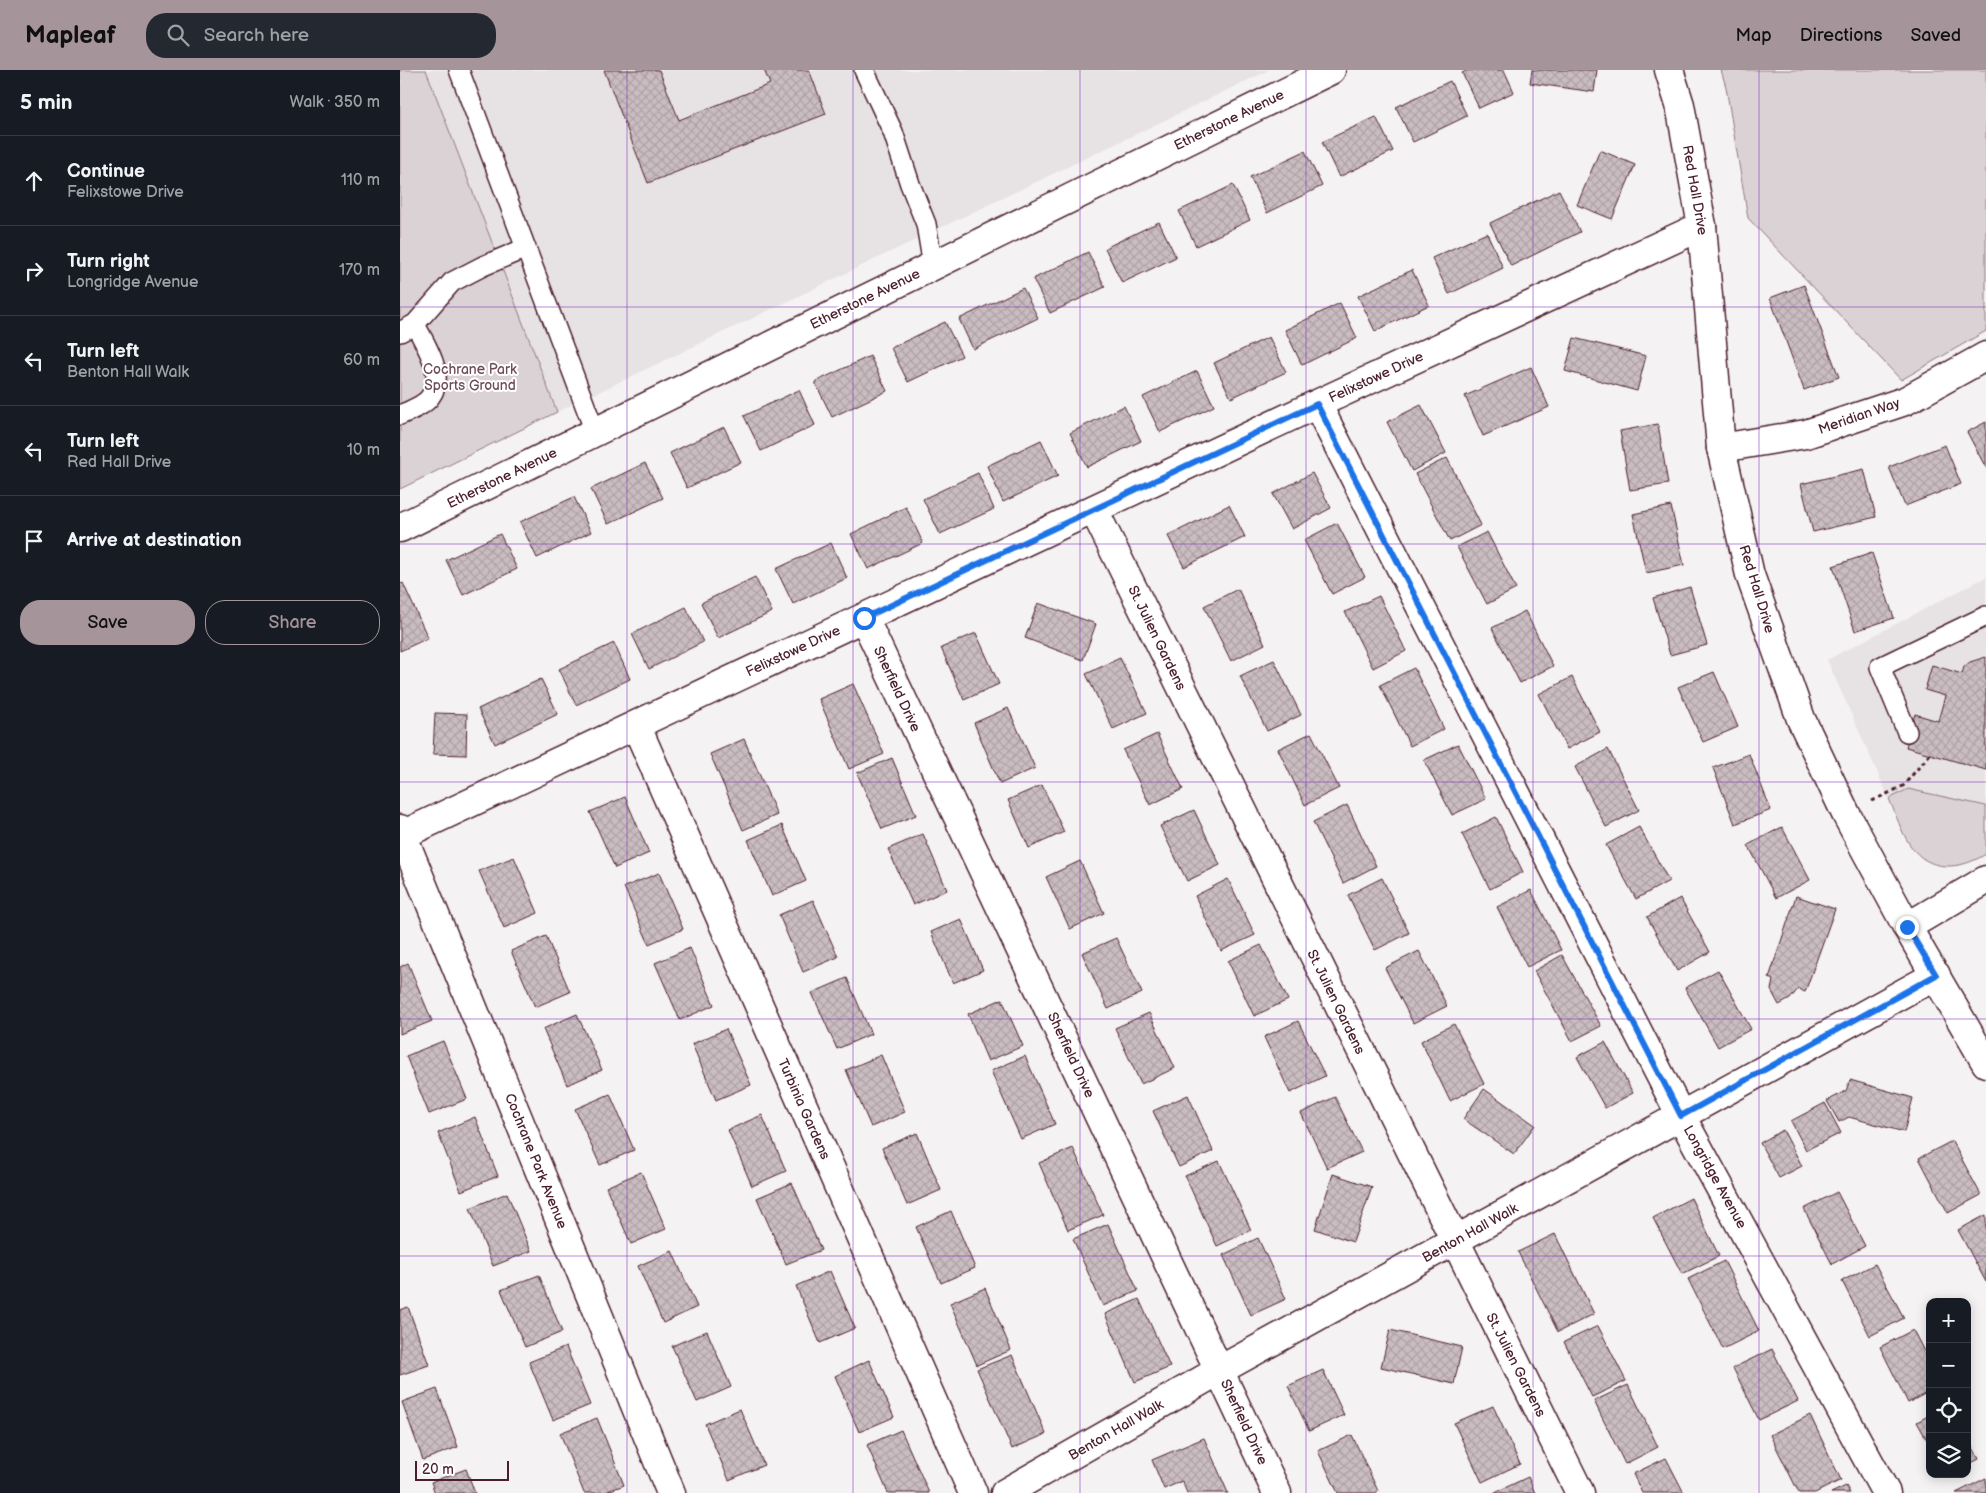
<!DOCTYPE html>
<html lang="en">
<head>
<meta charset="utf-8">
<style>
  :root { --surface:#171b24; --page:#242831; --text:#f1f3f6; --muted:#9ea1a6; --line:#363941; --accent:#a6949b }
  body { margin:0; font-family:"Balsamiq Sans",sans-serif; background:var(--page); color:var(--text) }
  .controls { position:absolute; right:15px; bottom:15px; display:grid; overflow:hidden; border-radius:10px; box-shadow:0 2px 12px #0003 }
  .controls button { width:45px; height:45px; display:grid; place-items:center; padding:0; border:0; border-bottom:1px solid var(--line); background:var(--surface); color:var(--text); font:25px sans-serif }
  .scale { position:absolute; left:15px; bottom:12px; width:94px; box-sizing:border-box; padding-left:5px; border:2px solid #4a1f2b; border-top:0; font-size:14px; line-height:18px; white-space:nowrap; color:#4a1f2b; -webkit-text-stroke:4px #fff; paint-order:stroke }
  .stop { position:absolute; width:15px; height:15px; margin:-11px; border:4px solid #1a73e8; border-radius:50%; background:#fff }
  .stop.end { background:#1a73e8; border-color:#fff; box-shadow:0 1px 5px #0008 }
  .list { margin:0; padding:0; list-style:none }
  h2 { display:flex; justify-content:space-between; align-items:center; height:65px; margin:0; padding:0 20px; font-size:21px }
  h2 small { font-size:16px; font-weight:400; color:var(--muted) }
  .list li { display:grid; grid-template-columns:32px 1fr auto; gap:15px; align-items:center; box-sizing:border-box; height:90px; padding:0 20px; border-top:1px solid var(--line) }
  .list b { display:block; font-size:19px; white-space:nowrap }
  .list p { margin:0; font-size:16px; white-space:nowrap; color:var(--muted) }
  .list em { font-size:16px; font-style:normal; color:var(--muted) }
  .actions { display:flex; gap:10px; padding:15px 20px }
  .actions a { flex:1; padding:11px 0; border:1px solid var(--accent); border-radius:20px; text-align:center; font-size:18px; color:var(--accent) }
  .actions .main { background:var(--accent); color:#111 }
  .icon { flex:none; width:28px; height:28px; fill:none; stroke:currentColor; stroke-width:2; stroke-linecap:round; stroke-linejoin:round }
  .map { position:relative; flex:none; width:1586px; height:1423px; overflow:hidden }
  header { display:flex; align-items:center; gap:30px; box-sizing:border-box; height:70px; padding:0 25px; background:var(--accent); color:#111 }
  header strong { font-size:24px }
  nav { display:flex; gap:28px; margin-inline-start:auto; font-size:18px }
  .search { width:350px; height:45px; background:var(--page); display:flex; align-items:center; gap:12px; box-sizing:border-box; padding:0 18px; border-radius:20px; color:var(--muted); font-size:19px }
  main { display:flex }
  aside { flex:1; background:var(--surface) }
  .map>svg:first-child { display:block }
  .built { fill:#e7e2e3 }
  .green { fill:#dbd2d5; stroke:#927880 }
  .building { fill:url(#building-cross-hatch); stroke:#4a1f2b }
  .lines { fill:none; stroke-linecap:round; stroke-linejoin:round }
  .service-casing { stroke:#4a1f2b; stroke-width:22 }
  .minor-casing { stroke:#4a1f2b; stroke-width:31 }
  .tertiary-casing { stroke:#4a1f2b; stroke-width:31 }
  .path { stroke:#4a1f2b; stroke-width:3; stroke-dasharray:4 4; stroke-linecap:butt }
  .service { stroke:#fff; stroke-width:19 }
  .minor { stroke:#fff; stroke-width:28 }
  .tertiary { stroke:#fff; stroke-width:28 }
  .route { stroke:#1a73e8; stroke-width:6 }
  .grid { fill:none; stroke:#7b2cbf; stroke-width:1; stroke-opacity:0.55 }
  .labels { text-anchor:middle; dominant-baseline:central; stroke-width:4; stroke-linejoin:round; paint-order:stroke }
  .street-label { font-size:14px; fill:#4a1f2b; stroke:#fff }
  .park-label { font-size:14px; fill:#6e4c56; stroke:#fff }
</style>
</head>
<body>
<header>
<strong>Mapleaf</strong>
<div class="search"><svg class="icon" aria-label="search" viewBox="0 0 24 24"><circle cx="10" cy="10" r="6"/><path d="M15 15l6 6"/></svg>Search here</div>
<nav><a>Map</a><a>Directions</a><a>Saved</a></nav>
</header>
<main>
<aside>
<h2>5 min<small>Walk · 350 m</small></h2>
<ul class="list">
<li><svg class="icon" aria-label="ahead" viewBox="0 0 24 24"><path d="M12 20V5M6 11l6-6 6 6"/></svg><div><b>Continue</b><p>Felixstowe Drive</p></div><em>110 m</em></li>
<li><svg class="icon" aria-label="right" viewBox="0 0 24 24"><path d="M7 20v-9h11M14 6l5 5-5 5"/></svg><div><b>Turn right</b><p>Longridge Avenue</p></div><em>170 m</em></li>
<li><svg class="icon" aria-label="left" viewBox="0 0 24 24"><path d="M17 20v-9H6M10 6l-5 5 5 5"/></svg><div><b>Turn left</b><p>Benton Hall Walk</p></div><em>60 m</em></li>
<li><svg class="icon" aria-label="left" viewBox="0 0 24 24"><path d="M17 20v-9H6M10 6l-5 5 5 5"/></svg><div><b>Turn left</b><p>Red Hall Drive</p></div><em>10 m</em></li>
<li><svg class="icon" aria-label="arrive" viewBox="0 0 24 24"><path d="M6 21V4h12l-3 4 3 4H6"/></svg><div><b>Arrive at destination</b></div></li>
</ul>
<div class="actions"><a class="main">Save</a><a>Share</a></div>
</aside>
<div class="map">
<svg width="1586" height="1423" viewBox="0 0 1586 1423">
  <defs>
    <pattern id="building-cross-hatch" width="8" height="8" patternUnits="userSpaceOnUse" patternTransform="scale(1.25)"><rect width="8" height="8" fill="#cabdc1"/><path d="M0 0l8 8M0 8l8-8" fill="none" stroke="#afa2a6"/></pattern>
  </defs>
  <rect width="100%" height="100%" fill="#f4f2f2"/>
  <filter id="ink" filterUnits="userSpaceOnUse"><feTurbulence type="fractalNoise" baseFrequency=".02" numOctaves="2"/><feDisplacementMap in="SourceGraphic" scale="10" xChannelSelector="R" yChannelSelector="G"/><feConvolveMatrix kernelMatrix="1 2 1 2 8 2 1 2 1" color-interpolation-filters="sRGB"/></filter>
  <g filter="url(#ink)">
    <path class="built" d="M26 0H869L157 342Z
      M1586 507V784L1560 796H1542L1523 790 1510 775 1427 590Z"/>
    <path class="green" d="M0 0H26L157 342 0 419Z
      M1321 0H1586V261L1501 310 1348 148 1326 17Z
      M1508 719 1586 736V784C1560 800 1529 803 1510 775 1501 762 1496 744 1489 729Z"/>
    <path class="building" d="M204 0H259L279 50 370 14 364 0H409L426 44 248 113Z
      M1068 0H1104L1114 22 1079 38 1062 3Z
      M1132 0H1197L1194 22 1130 13Z
      M1050 11 1067 46 1013 72 996 37Z
      M976 47 993 81 939 107 922 72Z
      M1200 80 1235 95 1212 149 1177 135Z
      M905 81 922 116 867 143 850 107Z
      M833 115 850 150 796 176 779 141Z
      M1159 120 1180 162 1111 196 1090 153Z
      M759 152 776 187 722 213 705 178Z
      M1087 163 1103 198 1049 224 1032 188Z
      M688 182 705 217 650 243 633 209Z
      M1012 200 1029 235 975 261 958 226Z
      M1404 215 1439 307 1404 320 1370 228Z
      M623 218 638 248 573 279 559 249Z
      M940 233 957 268 902 295 885 260Z
      M545 252 562 286 508 312 491 278Z
      M869 267 886 302 831 328 814 293Z
      M1174 268 1246 286 1237 321 1165 301Z
      M470 286 487 321 432 347 415 312Z
      M1131 297 1149 337 1083 366 1065 326Z
      M797 301 814 336 760 362 743 327Z
      M399 320 415 355 361 381 344 346Z
      M1021 335 1046 383 1012 401 987 352Z
      M724 336 741 371 687 397 670 363Z
      M1586 352V398L1567 362Z
      M1258 354 1268 414 1230 420 1220 361Z
      M324 357 341 392 287 418 270 383Z
      M641 370 658 406 603 432 587 396Z
      M1545 375 1561 414 1505 436 1489 397Z
      M1047 388 1081 455 1050 471 1015 404Z
      M245 393 263 428 208 454 191 419Z
      M1464 399 1476 447 1413 462 1401 414Z
      M578 403 594 439 540 464 523 429Z
      M912 403 931 438 892 459 873 424Z
      M174 427 191 462 137 488 120 452Z
      M829 435 845 467 784 497 768 466Z
      M1271 436 1284 495 1246 503 1233 444Z
      M506 437 523 473 468 499 451 464Z
      M937 453 965 507 932 524 904 470Z
      M1087 462 1116 519 1087 534 1057 477Z
      M100 464 117 499 63 525 46 490Z
      M431 473 447 508 393 534 376 499Z
      M1472 483 1494 548 1455 561 1433 496Z
      M355 507 372 542 318 568 301 533Z
      M3 513 28 568 0 581V514Z
      M1290 517 1307 575 1270 585 1253 528Z
      M838 519 865 574 831 591 804 536Z
      M979 526 1006 581 973 598 945 542Z
      M638 533 696 554 683 590 625 568Z
      M286 537 303 572 249 599 232 564Z
      M1125 541 1153 596 1120 613 1092 558Z
      M576 563 599 614 564 630 541 578Z
      M214 573 230 609 176 635 159 599Z
      M1586 587V700L1506 677 1515 644 1538 651 1545 626 1525 620 1532 595 1562 604 1564 597 1570 592Z
      M720 588 747 643 713 659 686 604Z
      M874 590 901 645 867 661 840 606Z
      M1014 598 1044 659 1010 676 980 615Z
      M1314 602 1338 657 1303 672 1278 617Z
      M1172 607 1200 662 1167 679 1139 624Z
      M141 609 158 644 95 674 78 639Z
      M453 614 484 684 449 699 419 629Z
      M608 638 635 698 600 714 574 653Z
      M35 643 67 644 66 685 33 684Z
      M911 663 939 718 905 735 878 679Z
      M757 664 783 719 750 735 723 680Z
      M344 669 377 745 343 760 310 684Z
      M1058 674 1086 729 1052 745 1024 690Z
      M1208 679 1239 740 1206 757 1175 697Z
      M1349 684 1371 740 1335 754 1313 698Z
      M492 688 516 745 482 759 457 703Z
      M642 715 664 762 629 778 608 730Z
      M225 727 249 783 215 798 190 742Z
      M947 735 976 796 943 813 913 752Z
      M794 740 820 795 787 811 760 756Z
      M1096 747 1123 802 1090 819 1062 764Z
      M382 755 406 811 372 826 348 770Z
      M1239 757 1269 811 1236 829 1206 775Z
      M1382 757 1410 810 1376 828 1348 775Z
      M523 764 547 820 513 835 488 779Z
      M114 787 138 843 104 858 79 801Z
      M680 791 704 843 670 859 646 807Z
      M259 803 283 859 249 874 224 817Z
      M982 808 1009 863 975 880 948 825Z
      M828 809 855 865 821 881 795 826Z
      M1131 820 1161 880 1127 897 1097 837Z
      M1396 826 1435 839 1405 922 1398 919 1390 929 1379 935 1371 920 1373 910 1369 908Z
      M1280 828 1310 882 1277 901 1247 847Z
      M413 830 438 887 403 902 379 845Z
      M561 849 583 900 553 913 531 862Z
      M146 866 170 922 135 937 111 881Z
      M716 868 742 923 708 939 682 883Z
      M861 875 888 930 854 946 828 891Z
      M290 878 314 935 280 950 255 893Z
      M1019 881 1047 936 1013 953 985 898Z
      M1162 885 1201 956 1172 971 1134 901Z
      M8 893 32 951 0 964V897Z
      M1318 900 1351 959 1318 977 1285 918Z
      M447 908 471 964 437 979 412 923Z
      M602 929 623 976 588 991 568 944Z
      M749 943 775 998 741 1014 715 958Z
      M177 944 202 1000 167 1015 143 959Z
      M898 951 925 1006 890 1023 864 967Z
      M1054 954 1084 1014 1050 1031 1021 971Z
      M326 959 351 1015 316 1030 292 974Z
      M43 971 67 1029 29 1044 6 986Z
      M1205 972 1233 1023 1205 1038 1177 987Z
      M481 985 505 1042 471 1057 446 1000Z
      M625 986 655 1054 621 1069 591 1001Z
      M1450 1010 1513 1028 1504 1062 1449 1047 1439 1052 1427 1031 1446 1021Z
      M1084 1019 1135 1055 1114 1084 1063 1049Z
      M210 1024 234 1080 200 1095 175 1039Z
      M788 1025 813 1081 779 1097 753 1041Z
      M935 1027 962 1082 927 1098 901 1043Z
      M1425 1033 1441 1063 1406 1080 1391 1051Z
      M362 1045 386 1101 352 1116 328 1060Z
      M75 1047 98 1106 61 1121 38 1063Z
      M1383 1060 1402 1096 1379 1108 1360 1073Z
      M517 1063 541 1120 507 1135 482 1078Z
      M1552 1071 1581 1125 1548 1143 1519 1088Z
      M673 1078 703 1145 668 1160 639 1093Z
      M819 1091 851 1160 817 1176 785 1106Z
      M241 1102 266 1159 231 1174 206 1117Z
      M933 1104 972 1117 953 1172 915 1159Z
      M392 1113 421 1180 386 1194 357 1128Z
      M1437 1122 1465 1176 1432 1194 1404 1139Z
      M107 1123 131 1181 93 1196 70 1138Z
      M1291 1128 1319 1186 1282 1204 1253 1148Z
      M551 1141 575 1198 541 1213 516 1157Z
      M1586 1145V1212L1558 1160Z
      M708 1154 738 1221 703 1236 673 1169Z
      M1155 1164 1194 1244 1158 1262 1118 1182Z
      M858 1168 886 1229 851 1245 823 1185Z
      M272 1181 297 1237 263 1253 238 1196Z
      M1324 1191 1359 1261 1323 1279 1288 1209Z
      M1475 1194 1504 1248 1470 1266 1442 1211Z
      M430 1201 455 1258 420 1273 396 1216Z
      M139 1205 162 1262 125 1277 101 1220Z
      M585 1218 611 1280 577 1295 550 1233Z
      M739 1229 770 1297 735 1312 705 1244Z
      M8 1237 29 1295 0 1305V1240Z
      M1198 1256 1226 1311 1192 1327 1164 1272Z
      M990 1260 1062 1277 1054 1314 981 1297Z
      M1513 1260 1530 1293V1321L1508 1333 1480 1277Z
      M307 1261 331 1317 297 1332 272 1276Z
      M166 1277 190 1335 153 1350 129 1292Z
      M1372 1279 1398 1331 1359 1350 1333 1298Z
      M612 1285 646 1364 612 1379 577 1299Z
      M469 1290 494 1347 459 1362 435 1306Z
      M923 1300 944 1345 909 1361 888 1316Z
      M1228 1315 1258 1377 1225 1394 1194 1331Z
      M37 1319 58 1377 23 1390 2 1332Z
      M1093 1336 1120 1394 1082 1412 1054 1353Z
      M340 1339 364 1395 329 1410 305 1354Z
      M1410 1345 1441 1410 1415 1423H1399L1370 1365Z
      M1530 1345V1375L1517 1352Z
      M197 1348 224 1415 203 1423H184L160 1363Z
      M501 1360 529 1423H488L467 1375Z
      M952 1365 978 1421 975 1423H938L918 1381Z
      M1567 1366 1579 1389 1567 1395Z
      M804 1368 828 1423H787L782 1411 764 1419 752 1390Z
      M1266 1388 1284 1423H1242L1233 1404Z
      M66 1399 75 1423H35L31 1412Z
      M1128 1407 1135 1423H1094Z
      M1586 1408V1423H1556Z
      M1446 1416 1450 1423H1431Z"/>
    <g class="lines">
      <g class="service-casing">
        <path id="service" d="M59 0 195 362
          M464 0 493 62 510 114 526 154 533 196
          M0 262 15 254 52 212 83 196 126 178
          M0 345C9 341 25 335 30 327 47 305 25 275 15 254
          M1507 662 1480 597 1586 546"/>
      </g>
      <g class="minor-casing">
        <path id="minor" d="M917 334 1281 1046 1486 1423
          M1321 378 1406 364 1505 331 1586 286
          M694 440 1180 1423
          M464 548 877 1423
          M236 655 573 1423
          M0 759 271 1423
          M0 766 917 334 1302 156
          M1507 857 1586 810
          M605 1423 820 1300 1536 905"/>
      </g>
      <g class="tertiary-casing">
        <path id="tertiary" d="M1269 0 1280 35 1302 156 1321 378 1350 505 1401 649 1446 744 1507 857 1586 993
          M0 458 931 0"/>
      </g>
      <path class="path" d="M1472 731 1503 716 1530 684"/>
      <use href="#service" class="service"/>
      <use href="#minor" class="minor"/>
      <use href="#tertiary" class="tertiary"/>
    </g>
  </g>
  <g class="lines" filter="url(#ink)">
    <path class="route" d="M464 548 917 334 1281 1046 1536 905 1507 857"/>
  </g>
  <path class="grid" d="M227 0V1423M453 0V1423M680 0V1423M906 0V1423M1133 0V1423M1359 0V1423M0 237H1586M0 474H1586M0 712H1586M0 949H1586M0 1186H1586"/>
  <g class="labels">
    <g class="street-label">
      <text transform="translate(829 50) rotate(-26)">Etherstone Avenue</text>
      <text transform="translate(1295 120) rotate(80)">Red Hall Drive</text>
      <text transform="translate(465 229) rotate(-26)">Etherstone Avenue</text>
      <text transform="translate(976 307) rotate(-25)">Felixstowe Drive</text>
      <text transform="translate(1459 346) rotate(-19)">Meridian Way</text>
      <text transform="translate(102 408) rotate(-26)">Etherstone Avenue</text>
      <text transform="translate(1357 519) rotate(73)">Red Hall Drive</text>
      <text transform="translate(757 568) rotate(64)">St. Julien Gardens</text>
      <text transform="translate(393 581) rotate(-25)">Felixstowe Drive</text>
      <text transform="translate(497 619) rotate(65)">Sherfield Drive</text>
      <text transform="translate(936 932) rotate(64)">St. Julien Gardens</text>
      <text transform="translate(671 985) rotate(65)">Sherfield Drive</text>
      <text transform="translate(404 1039) rotate(66)">Turbinia Gardens</text>
      <text transform="translate(136 1091) rotate(68)">Cochrane Park Avenue</text>
      <text transform="translate(1315 1107) rotate(61)">Longridge Avenue</text>
      <text transform="translate(1070 1163) rotate(-29)">Benton Hall Walk</text>
      <text transform="translate(1116 1295) rotate(63)">St. Julien Gardens</text>
      <text transform="translate(844 1352) rotate(65)">Sherfield Drive</text>
      <text transform="translate(716 1360) rotate(-30)">Benton Hall Walk</text>
    </g>
    <g class="park-label">
      <text x="70" y="299">Cochrane Park<tspan x="70" dy="16">Sports Ground</tspan></text>
    </g>
  </g>
</svg>
<div class="controls">
<button>+</button>
<button>−</button>
<button><svg class="icon" aria-label="locate" viewBox="0 0 24 24"><circle cx="12" cy="12" r="6"/><path d="M12 2v4M12 18v4M2 12h4M18 12h4"/></svg></button>
<button><svg class="icon" aria-label="layers" viewBox="0 0 24 24"><path d="M12 4l9 5-9 5-9-5zM3 14l9 5 9-5"/></svg></button>
</div>
<div class="scale">20 m</div>
<div class="stop" style="left:464px;top:548px"></div>
<div class="stop end" style="left:1507px;top:857px"></div>
</div>
</main>
</body>
</html>
